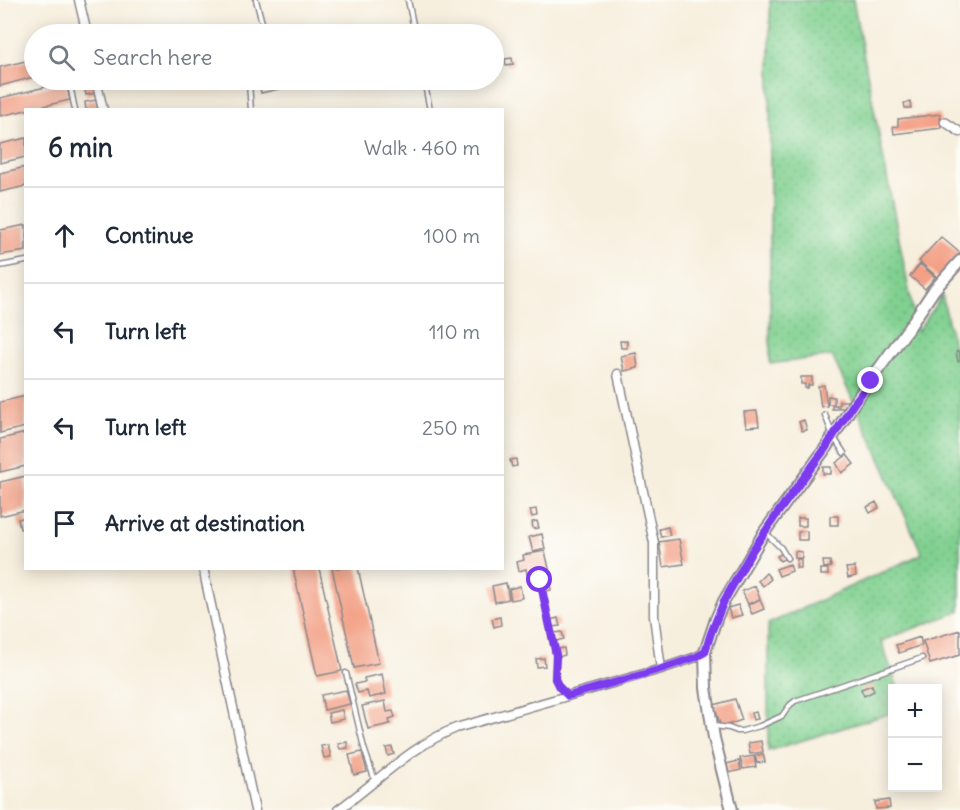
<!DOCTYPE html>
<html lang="en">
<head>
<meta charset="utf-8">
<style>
  :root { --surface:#fff; --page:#f2f2f3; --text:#1f2937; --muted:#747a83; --line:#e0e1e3 }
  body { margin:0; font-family:Delius,sans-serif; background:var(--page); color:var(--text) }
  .controls { position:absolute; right:18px; bottom:18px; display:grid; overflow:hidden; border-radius:0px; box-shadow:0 3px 15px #0003 }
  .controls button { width:54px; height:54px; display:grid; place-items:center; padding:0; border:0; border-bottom:2px solid var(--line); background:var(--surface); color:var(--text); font:30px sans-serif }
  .stop { position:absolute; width:18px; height:18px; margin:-14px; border:4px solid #7c3aed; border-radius:50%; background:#fff }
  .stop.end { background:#7c3aed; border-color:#fff; box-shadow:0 2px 6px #0008 }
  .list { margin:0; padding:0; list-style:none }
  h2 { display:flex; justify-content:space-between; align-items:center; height:78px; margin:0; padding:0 24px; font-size:26px }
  h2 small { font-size:20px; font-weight:400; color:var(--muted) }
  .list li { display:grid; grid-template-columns:39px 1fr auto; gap:18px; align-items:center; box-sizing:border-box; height:96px; padding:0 24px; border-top:2px solid var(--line) }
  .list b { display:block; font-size:22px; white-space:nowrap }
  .list em { font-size:20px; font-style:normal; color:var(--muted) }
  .icon { flex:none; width:33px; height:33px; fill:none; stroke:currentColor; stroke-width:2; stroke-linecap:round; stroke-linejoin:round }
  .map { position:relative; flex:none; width:960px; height:810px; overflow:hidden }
  .search { position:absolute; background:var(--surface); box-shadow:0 3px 15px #0003; left:24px; top:24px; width:480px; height:66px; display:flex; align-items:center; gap:15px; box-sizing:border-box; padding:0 21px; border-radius:33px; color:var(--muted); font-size:22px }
  .panel { position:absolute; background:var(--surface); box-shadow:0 3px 15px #0003; left:24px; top:108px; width:480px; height:462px; border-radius:0px }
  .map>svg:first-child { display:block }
  .grass { fill:url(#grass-dots); stroke:#517966; stroke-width:1.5 }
  .building { fill:#f3a086 }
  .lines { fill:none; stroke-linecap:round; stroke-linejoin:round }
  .service-casing { stroke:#8c888c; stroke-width:7 }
  .minor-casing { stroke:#8c888c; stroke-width:11 }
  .tertiary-casing { stroke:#8c888c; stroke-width:14 }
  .service { stroke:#fff; stroke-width:4 }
  .minor { stroke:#fff; stroke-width:8 }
  .tertiary { stroke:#fff; stroke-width:10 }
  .route { stroke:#7c3aed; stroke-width:8 }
</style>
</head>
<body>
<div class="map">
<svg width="960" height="810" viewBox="0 0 960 810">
  <defs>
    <pattern id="grass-dots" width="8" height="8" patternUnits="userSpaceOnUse" patternTransform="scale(1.5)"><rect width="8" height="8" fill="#80d090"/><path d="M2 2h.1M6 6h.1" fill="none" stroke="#6eb27d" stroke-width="1.8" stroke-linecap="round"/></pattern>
  </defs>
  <rect width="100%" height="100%" fill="#fdfcf7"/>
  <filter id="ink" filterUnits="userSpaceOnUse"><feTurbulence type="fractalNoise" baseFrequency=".0167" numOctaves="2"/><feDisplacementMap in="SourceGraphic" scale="12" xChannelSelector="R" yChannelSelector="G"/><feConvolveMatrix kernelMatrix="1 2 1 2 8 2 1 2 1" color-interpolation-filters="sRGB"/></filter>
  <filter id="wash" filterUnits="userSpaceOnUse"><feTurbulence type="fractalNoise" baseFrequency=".008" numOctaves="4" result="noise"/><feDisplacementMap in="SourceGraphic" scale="24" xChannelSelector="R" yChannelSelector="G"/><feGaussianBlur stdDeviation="1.35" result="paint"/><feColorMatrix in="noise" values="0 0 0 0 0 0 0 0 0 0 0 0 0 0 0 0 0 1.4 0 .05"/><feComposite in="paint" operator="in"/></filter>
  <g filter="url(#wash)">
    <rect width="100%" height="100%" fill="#f7efde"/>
    <path class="grass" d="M770 0H853L917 332 942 295 960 373V611L881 641 898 688H892V713L768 751V624L922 554 878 454 832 356 770 364Z"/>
    <g id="blocks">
      <path class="building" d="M512 58 513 64 506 65 505 59Z
        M34 59V77L0 86V67Z
        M82 80H94L96 93 86 95Z
        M258 80H277L279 89 261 93Z
        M66 82 70 100 0 116V98Z
        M96 100 98 110H86L85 102Z
        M910 102 911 108H905L904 103Z
        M940 114 941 128 894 134 893 127 898 126V119Z
        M26 138V157L0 163V144Z
        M26 167V186L0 192V173Z
        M26 225V251L0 255V230Z
        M941 237 960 253 938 278 919 261Z
        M920 264 935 277 925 289 910 276Z
        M620 341H627V348H621Z
        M960 351V361L958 362 956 352Z
        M636 353 638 368 624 371 621 356Z
        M801 377H812V385H808V388H805V384H801Z
        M824 385 827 406 821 407 818 386Z
        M26 396V427L0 433V402Z
        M828 396 834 397V405H837V409H832V404H828Z
        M839 401H847V408H839Z
        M757 411 759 426 746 427 744 412Z
        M804 420 807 430 802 431 799 422Z
        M26 433V466L0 472V439Z
        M847 455 854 464 842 473 836 463Z
        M516 459 517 466 512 467 510 460Z
        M823 467H831V474H823Z
        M26 476V510L0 516V482Z
        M876 502 879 508 870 513 867 507Z
        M536 509 537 516 532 517 530 510Z
        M830 516H838V525H830Z
        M26 517V528L20 529 18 519Z
        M798 518H806V526H798Z
        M537 521 539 528 533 529 532 522Z
        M668 527 670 535 661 537 659 529Z
        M807 531V540H798V532Z
        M542 534 545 549 533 552 529 537Z
        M679 539 684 564 663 567 659 542Z
        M545 551 550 573 528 578 526 569 519 571 517 562 524 560 523 555Z
        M795 551 802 552V558H795Z
        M783 553 786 558 780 561 777 556Z
        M797 559H801V568H796Z
        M823 561H830L831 567 824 568Z
        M790 564 792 571 779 576 776 569Z
        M855 567 856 576 848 578 846 568Z
        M293 568H319L342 671 317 676Z
        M332 568H358L379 663 354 668Z
        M821 569H828V575H821Z
        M766 573 771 579 763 586 758 581Z
        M549 579 551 590 544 592 541 581Z
        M506 583 509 599 495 602 492 586Z
        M520 586 522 598 511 600 509 589Z
        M755 586 760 599 748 604 742 591Z
        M760 599 764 609 752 614 748 605Z
        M738 605 742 615 731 618 728 608Z
        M500 617 501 625 494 627 492 619Z
        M558 618 560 626 552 627 550 620Z
        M960 630V655L930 664 923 641Z
        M562 632 564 639 556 641 554 633Z
        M920 637 922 645 899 653 896 645Z
        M564 648 565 655 558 657 556 649Z
        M544 658 545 666 537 667 536 659Z
        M382 674 386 694 369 698 367 691 358 693 355 684 365 682 364 678Z
        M872 685 874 691 864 696 861 689Z
        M346 690 350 704 324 710 321 695Z
        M735 699 742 720 721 727 714 705Z
        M385 701 387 712 393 711 395 717 389 719 390 724 368 729 362 706Z
        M342 710 344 719 330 722 328 713Z
        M756 712 758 719 753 720 751 713Z
        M761 741 763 752 750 754 748 743Z
        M347 742 348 748 340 749 338 744Z
        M328 745 331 757 324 758 321 746Z
        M392 747 394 754 388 756 386 748Z
        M362 752 367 772 354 775 349 755Z
        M763 754 765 762 757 763 755 756Z
        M754 756 756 767 743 769 740 758Z
        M739 761 741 770 728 773 726 764Z
        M889 800 890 808 876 809 875 802Z"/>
    </g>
  </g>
  <g filter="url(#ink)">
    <use href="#blocks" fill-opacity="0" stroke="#8c888c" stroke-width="1.5"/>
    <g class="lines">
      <g class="service-casing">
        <path id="service" d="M256 0 265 34
          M408 0 415 34
          M424 80 430 110
          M71 90 75 110
          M251 110 249 84 252 80
          M0 266 26 261
          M825 415 833 436 844 453
          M765 532 781 548 787 558
          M540 580 556 655 555 679 559 687 568 695
          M346 673 364 748 375 781
          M715 726 729 728 737 731H742L760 726 782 716 790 705 795 701 922 658"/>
      </g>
      <g class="minor-casing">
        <path id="minor" d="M79 0 87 34
          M96 80 103 110
          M945 122 960 132
          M618 374 654 543V616L661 669
          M203 568 255 810
          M338 810C377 782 411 746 456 728L661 669 696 657 705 652"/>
      </g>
      <g class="tertiary-casing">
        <path id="tertiary" d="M732 810 714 738 706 688 705 652 716 619 724 601 765 531 825 449 854 403 910 326 934 290 960 261"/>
      </g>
      <use href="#service" class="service"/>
      <use href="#minor" class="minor"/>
      <use href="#tertiary" class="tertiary"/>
    </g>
  </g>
  <g class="lines" filter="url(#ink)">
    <path class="route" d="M540 580 556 655 555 679 559 687 568 696 661 669 696 657 705 652 711 633 724 601 752 551 779 511 825 449 854 403 871 381"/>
  </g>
</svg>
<div class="controls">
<button>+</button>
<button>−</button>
</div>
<div class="stop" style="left:540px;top:580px"></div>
<div class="stop end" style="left:871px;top:381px"></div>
<div class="search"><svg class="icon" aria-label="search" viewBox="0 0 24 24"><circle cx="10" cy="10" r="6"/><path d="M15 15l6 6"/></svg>Search here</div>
<section class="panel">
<h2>6 min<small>Walk · 460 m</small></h2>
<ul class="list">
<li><svg class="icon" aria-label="ahead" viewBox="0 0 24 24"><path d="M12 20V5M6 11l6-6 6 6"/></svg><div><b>Continue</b></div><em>100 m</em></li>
<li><svg class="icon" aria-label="left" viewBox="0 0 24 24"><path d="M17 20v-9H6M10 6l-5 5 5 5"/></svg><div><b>Turn left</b></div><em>110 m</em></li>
<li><svg class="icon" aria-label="left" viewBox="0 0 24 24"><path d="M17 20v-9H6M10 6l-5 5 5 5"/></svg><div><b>Turn left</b></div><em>250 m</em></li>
<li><svg class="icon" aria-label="arrive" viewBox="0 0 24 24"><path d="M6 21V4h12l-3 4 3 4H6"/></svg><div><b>Arrive at destination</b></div></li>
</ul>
</section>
</div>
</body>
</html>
